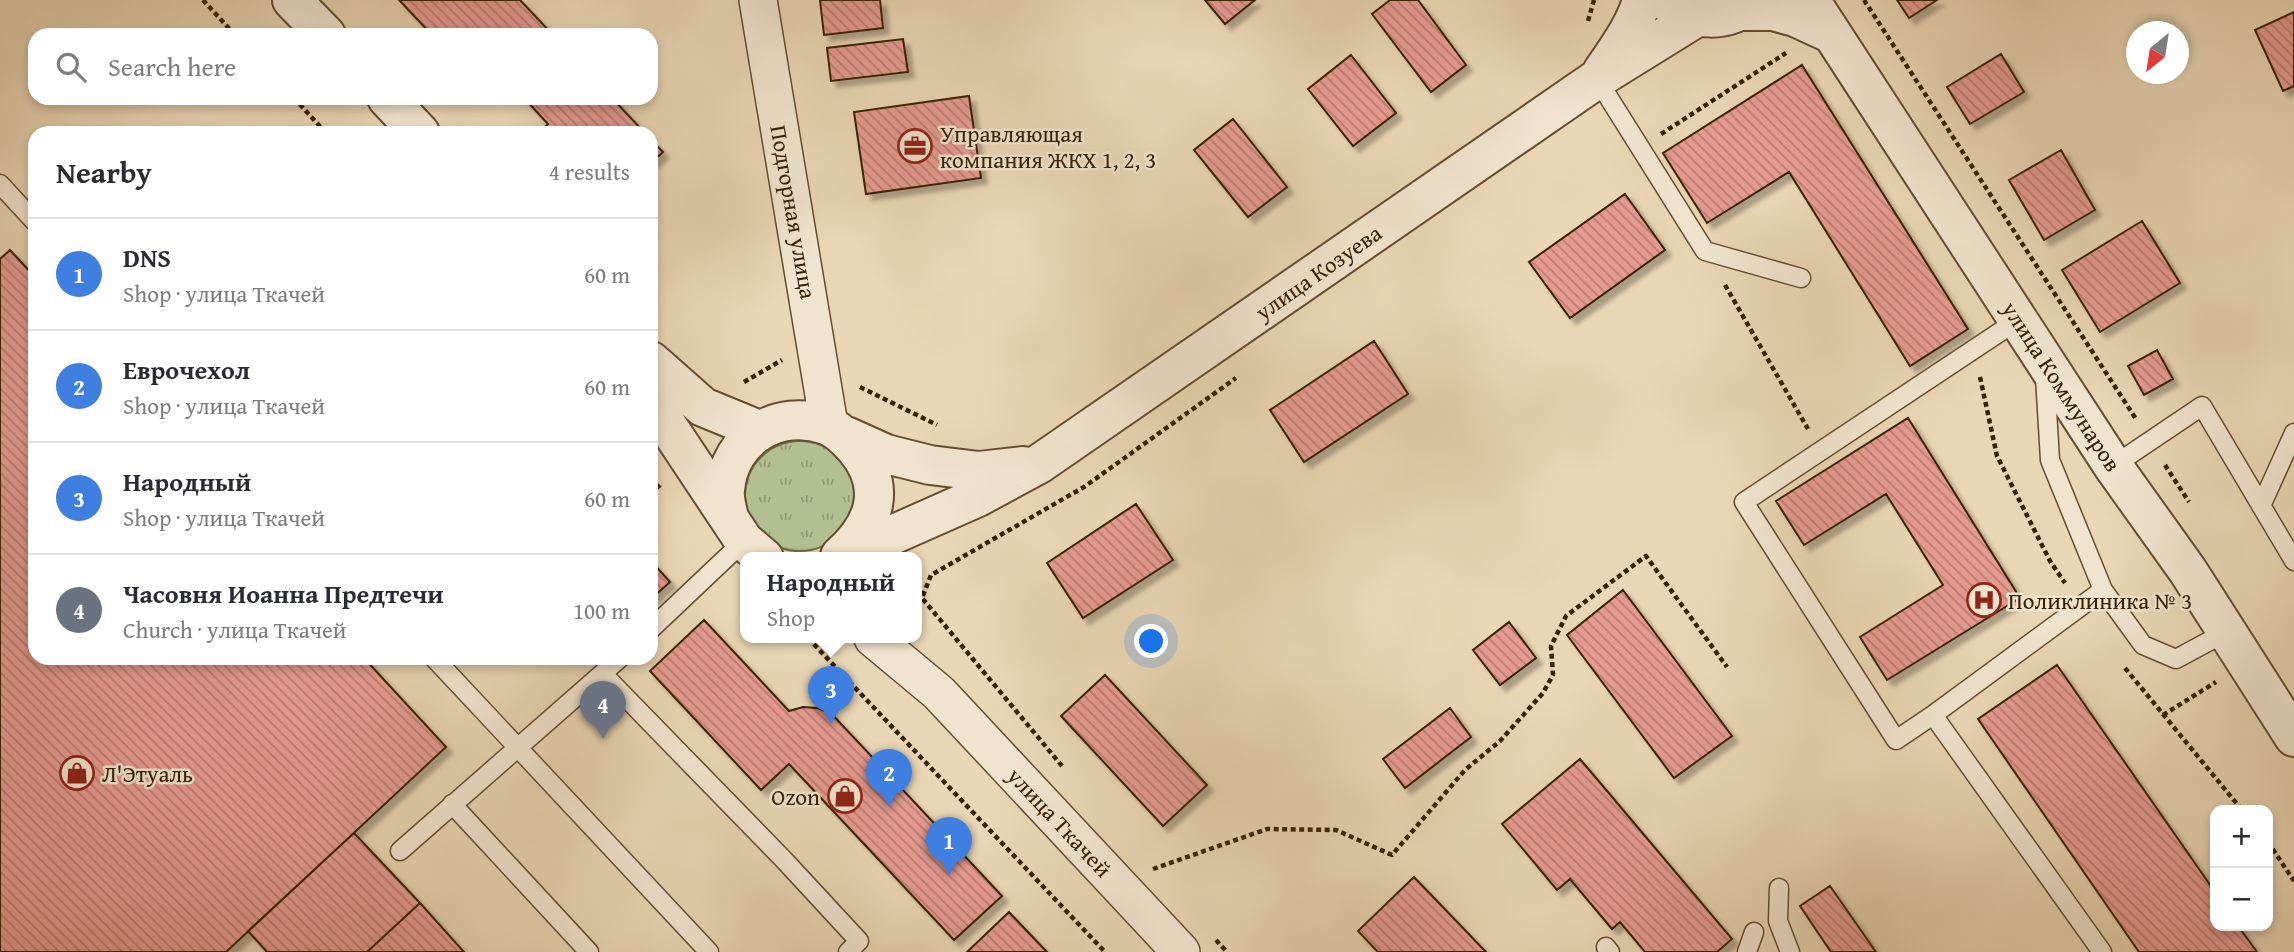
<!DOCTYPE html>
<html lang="en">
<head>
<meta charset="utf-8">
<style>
  :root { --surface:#fff; --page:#f7f7f7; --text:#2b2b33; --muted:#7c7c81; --line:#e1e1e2; --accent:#8f2418 }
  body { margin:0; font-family:"Gentium Book Plus",serif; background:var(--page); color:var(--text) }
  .controls { position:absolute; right:21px; bottom:21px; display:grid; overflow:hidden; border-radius:14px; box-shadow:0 4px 10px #0003 }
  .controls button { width:63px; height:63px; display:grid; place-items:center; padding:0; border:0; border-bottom:2px solid var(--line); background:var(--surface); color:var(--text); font:35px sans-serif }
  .compass { position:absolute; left:2126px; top:21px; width:63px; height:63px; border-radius:50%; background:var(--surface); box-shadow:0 4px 10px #0003; rotate:210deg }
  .you { position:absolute; left:1152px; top:642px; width:24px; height:24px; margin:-18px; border:5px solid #fff; border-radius:50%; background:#1a73e8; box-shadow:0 0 0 10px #1a73e833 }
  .badge { display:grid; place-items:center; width:46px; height:46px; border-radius:50%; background:var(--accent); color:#fff; font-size:23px; font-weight:700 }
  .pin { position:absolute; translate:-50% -58px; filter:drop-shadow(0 2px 4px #0008) }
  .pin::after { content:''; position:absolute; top:37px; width:24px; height:21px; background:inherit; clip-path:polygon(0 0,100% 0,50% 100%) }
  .popup { position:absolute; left:740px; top:552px; width:182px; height:91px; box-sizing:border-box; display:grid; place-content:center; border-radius:14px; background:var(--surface); filter:drop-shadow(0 2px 5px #0005); font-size:23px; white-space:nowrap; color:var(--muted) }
  .popup b { font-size:26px; color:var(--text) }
  .popup::after { content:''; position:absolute; left:50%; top:100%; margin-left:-14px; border:14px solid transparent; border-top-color:var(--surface) }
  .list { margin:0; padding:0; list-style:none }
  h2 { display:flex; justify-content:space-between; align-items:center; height:91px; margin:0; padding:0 28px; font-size:30px }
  h2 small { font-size:23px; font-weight:400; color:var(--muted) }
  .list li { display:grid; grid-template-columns:46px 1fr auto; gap:21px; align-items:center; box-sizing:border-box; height:112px; padding:0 28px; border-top:2px solid var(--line) }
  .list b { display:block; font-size:26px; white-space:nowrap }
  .list p { margin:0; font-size:23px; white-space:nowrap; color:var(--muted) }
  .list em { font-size:23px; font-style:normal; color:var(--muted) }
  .icon { flex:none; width:38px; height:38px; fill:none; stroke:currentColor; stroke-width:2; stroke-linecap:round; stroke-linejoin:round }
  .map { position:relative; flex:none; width:2294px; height:952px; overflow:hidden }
  .search { position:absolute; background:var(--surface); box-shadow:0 4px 10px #0003; left:28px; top:28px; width:630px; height:77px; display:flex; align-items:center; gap:18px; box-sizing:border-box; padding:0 24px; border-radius:21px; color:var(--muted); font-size:26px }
  .panel { position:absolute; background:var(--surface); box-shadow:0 4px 10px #0003; left:28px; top:126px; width:630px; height:539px; border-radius:21px }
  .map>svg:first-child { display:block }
  .grass { fill:url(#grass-tufts); stroke:#74704a; stroke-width:2 }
  .building { fill:url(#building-back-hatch); stroke:#372104; stroke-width:2; filter:url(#shadow) }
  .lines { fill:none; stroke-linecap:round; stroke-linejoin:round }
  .service-casing { stroke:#644e30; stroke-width:21 }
  .minor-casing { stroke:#644e30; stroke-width:40 }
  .tertiary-casing { stroke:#644e30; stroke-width:42 }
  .path { stroke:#372104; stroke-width:4.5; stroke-dasharray:5 3.5; stroke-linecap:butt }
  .service { stroke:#f1e4ce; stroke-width:18 }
  .minor { stroke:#f1e4ce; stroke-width:37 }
  .tertiary { stroke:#f1e4ce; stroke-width:38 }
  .labels { text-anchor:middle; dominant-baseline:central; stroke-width:5; stroke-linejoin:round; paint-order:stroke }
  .poi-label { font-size:23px; fill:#372104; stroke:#f1e4ce; text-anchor:start }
  .street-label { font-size:23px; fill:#372104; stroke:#f1e4ce }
</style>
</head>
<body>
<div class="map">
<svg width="2294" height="952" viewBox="0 0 2294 952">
  <defs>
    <pattern id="grass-tufts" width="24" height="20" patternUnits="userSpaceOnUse" patternTransform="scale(1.75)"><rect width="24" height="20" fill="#b1bf91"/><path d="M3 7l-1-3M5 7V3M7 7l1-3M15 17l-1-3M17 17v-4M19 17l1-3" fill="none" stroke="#919b74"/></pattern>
    <pattern id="building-back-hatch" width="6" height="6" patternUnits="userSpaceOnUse" patternTransform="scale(1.75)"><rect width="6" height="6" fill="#e59a90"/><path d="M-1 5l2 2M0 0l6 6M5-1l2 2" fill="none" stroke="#ba7d73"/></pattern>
    <filter id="shadow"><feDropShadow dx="6" dy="6" stdDeviation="2" flood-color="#0004"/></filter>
  </defs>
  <rect width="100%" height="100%" fill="#e9d6b4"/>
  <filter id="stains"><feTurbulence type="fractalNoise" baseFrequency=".00286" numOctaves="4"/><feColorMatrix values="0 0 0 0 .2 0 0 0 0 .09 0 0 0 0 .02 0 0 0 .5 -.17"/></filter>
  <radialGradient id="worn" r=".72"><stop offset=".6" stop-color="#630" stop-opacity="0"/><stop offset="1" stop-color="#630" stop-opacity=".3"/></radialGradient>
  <path class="grass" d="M745 496a55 55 0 1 1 110 0a55 55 0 1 1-110 0Z"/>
  <path class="building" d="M399 0H520L553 35H432Z
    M820 0H880L883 28 824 35Z
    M1205 0H1255L1225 24Z
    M1390 0H1418L1466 65 1431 92 1372 14Z
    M1897 0H1937L1909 18Z
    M2294 12V86L2283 91 2255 30Z
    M903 39 908 72 831 81 827 48Z
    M2001 54 2024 92 1970 124 1947 87Z
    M1351 55 1396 113 1353 146 1308 89Z
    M1802 65 1968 329 1910 366 1789 172 1707 223 1663 153Z
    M969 96 981 178 866 194 854 112Z
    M524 98H612L645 133H538L548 124Z
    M1233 119 1287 187 1248 217 1194 150Z
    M651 140 663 152 651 163Z
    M2061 150 2095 210 2044 240 2009 180Z
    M1625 194 1665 250 1570 318 1529 262Z
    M2142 221 2180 283 2100 332 2062 270Z
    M10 250 35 277V658H364L446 747 226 952H0V259Z
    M1374 341 1408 394 1304 462 1270 410Z
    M2157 350 2173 379 2144 395 2128 366Z
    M1908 418 2020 598 1887 680 1860 637 1943 585 1886 494 1804 545 1776 501Z
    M1136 504 1173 560 1083 618 1047 563Z
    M651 561 670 582 651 599Z
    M1623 590 1732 736 1674 778 1567 635Z
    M704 620 789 711 803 707 817 708 831 713 1002 896 954 940 789 764 761 790 650 671Z
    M1509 622 1536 658 1500 685 1473 650Z
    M2057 665 2215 892V926H2238L2257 952H2139L1978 719Z
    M1105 675 1207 785 1163 826 1061 716Z
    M1450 708 1471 737 1405 788 1383 759Z
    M1580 759 1732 939 1717 952H1645L1620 922 1612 929 1570 879 1557 890 1502 824Z
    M354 833 420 903 367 952H267L248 931Z
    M1414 877 1486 952H1378L1358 931Z
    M1830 886 1876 952H1831L1800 906Z
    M420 903 464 952H367Z
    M1009 912 1047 952H967Z"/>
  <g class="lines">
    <g class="service-casing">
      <path id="service" d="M1597 79 1705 251 1801 278
        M0 184 35 222
        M2045 377 2050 460 2103 590
        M2113 466 2202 406 2294 561
        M2261 506 2294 433
        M651 629 744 541
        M434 658 709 952
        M603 674 785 861 859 941 848 952
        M1933 715 1896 740 1744 502 2018 320
        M452 804 589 952
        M400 851 620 658
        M1779 888 1778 921 1790 952
        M1606 947 1610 952
        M1747 952 1754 932
        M2102 952 1933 715 2103 590 2143 645 2176 659 2228 631"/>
    </g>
    <g class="minor-casing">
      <path id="minor" d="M758 0 829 425
        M873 638 939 693 1181 952"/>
    </g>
    <g class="tertiary-casing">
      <path id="tertiary" d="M292 0 326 35
        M1664 0C1694 23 1727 24 1756 0
        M1810 0 2113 466 2188 571 2294 737
        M1743 11H1773L1795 17 1832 34
        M1602 72C1617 50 1635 26 1642 0
        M387 98 420 133
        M651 361 703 407 759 430
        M651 401 744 541 764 558
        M846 436 886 454 930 465 979 471 1023 466
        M729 517C727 509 724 499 725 490 729 438 778 408 826 425 838 429 847 439 855 448 888 487 875 525 840 556
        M840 558 978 497 1039 464 1597 79 1697 17"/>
    </g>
    <path class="path" d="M203 0 235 35
      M1864 0 2136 419
      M1588 21 1594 0
      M294 98 326 133
      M1661 134 1786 53
      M1725 285 1808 429
      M1980 377 1997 456 2050 561 2065 583
      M744 382 782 360
      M860 387 937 425
      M2165 465 2189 502
      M651 479 660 488
      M808 638 1105 952
      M2125 668 2242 810
      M2163 715 2216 682
      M1062 766 922 598 931 575 1084 487 1236 378
      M2268 842 2294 881
      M1153 869 1267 829 1336 830 1392 855 1465 770 1500 741 1543 693 1553 675 1551 646 1566 616 1646 556 1727 667
      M1216 940 1227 952"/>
    <use href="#service" class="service"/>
    <use href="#minor" class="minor"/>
    <use href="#tertiary" class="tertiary"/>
  </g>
  <defs>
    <g id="office-ring" transform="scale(1.75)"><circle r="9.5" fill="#f1e4ce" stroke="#8f2418" stroke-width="1.5"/><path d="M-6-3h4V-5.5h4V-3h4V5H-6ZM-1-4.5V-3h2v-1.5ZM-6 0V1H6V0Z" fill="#8f2418"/></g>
    <g id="hospital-ring" transform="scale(1.75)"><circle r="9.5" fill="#f1e4ce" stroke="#8f2418" stroke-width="1.5"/><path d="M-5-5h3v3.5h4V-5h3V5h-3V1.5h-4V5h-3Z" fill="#8f2418"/></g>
    <g id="shop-ring" transform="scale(1.75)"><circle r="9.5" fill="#f1e4ce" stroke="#8f2418" stroke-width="1.5"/><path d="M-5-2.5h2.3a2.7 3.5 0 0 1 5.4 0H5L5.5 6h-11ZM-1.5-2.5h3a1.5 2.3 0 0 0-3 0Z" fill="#8f2418"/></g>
  </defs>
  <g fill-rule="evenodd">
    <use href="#office-ring" x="915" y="146"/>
    <use href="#hospital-ring" x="1984" y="600"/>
    <use href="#shop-ring" x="77" y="773"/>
    <use href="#shop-ring" x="845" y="796"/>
  </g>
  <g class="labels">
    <g class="poi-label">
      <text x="940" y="133">Управляющая<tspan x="940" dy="26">компания ЖКХ 1, 2, 3</tspan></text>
      <text x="2008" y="600">Поликлиника № 3</text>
      <text x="102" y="773">Л'Этуаль</text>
      <text x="820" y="796" text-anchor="end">Ozon</text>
    </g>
    <g class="street-label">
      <text transform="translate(794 212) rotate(80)">Подгорная улица</text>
      <text transform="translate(1318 272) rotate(-35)">улица Козуева</text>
      <text transform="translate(2062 386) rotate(57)">улица Коммунаров</text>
      <text transform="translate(1060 822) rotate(47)">улица Ткачей</text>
    </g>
  </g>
  <rect width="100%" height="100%" filter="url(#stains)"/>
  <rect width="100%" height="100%" fill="url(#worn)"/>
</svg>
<div class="controls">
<button>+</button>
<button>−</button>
</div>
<svg class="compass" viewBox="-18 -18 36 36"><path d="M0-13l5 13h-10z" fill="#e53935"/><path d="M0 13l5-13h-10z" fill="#7c7c81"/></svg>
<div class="you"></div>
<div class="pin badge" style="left:949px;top:875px;background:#3f7fe0">1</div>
<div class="pin badge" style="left:889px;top:807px;background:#3f7fe0">2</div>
<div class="pin badge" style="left:831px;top:724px;background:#3f7fe0">3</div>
<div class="popup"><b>Народный</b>Shop</div>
<div class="pin badge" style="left:603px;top:739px;background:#6b7280">4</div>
<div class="search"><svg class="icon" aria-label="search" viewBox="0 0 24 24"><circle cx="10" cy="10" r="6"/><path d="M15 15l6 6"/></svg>Search here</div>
<section class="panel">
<h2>Nearby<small>4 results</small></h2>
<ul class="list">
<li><span class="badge" style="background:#3f7fe0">1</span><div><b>DNS</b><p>Shop · улица Ткачей</p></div><em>60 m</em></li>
<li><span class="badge" style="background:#3f7fe0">2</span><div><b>Еврочехол</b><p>Shop · улица Ткачей</p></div><em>60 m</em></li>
<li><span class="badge" style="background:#3f7fe0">3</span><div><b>Народный</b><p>Shop · улица Ткачей</p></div><em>60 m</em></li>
<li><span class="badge" style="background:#6b7280">4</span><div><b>Часовня Иоанна Предтечи</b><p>Church · улица Ткачей</p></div><em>100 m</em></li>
</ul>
</section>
</div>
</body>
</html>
